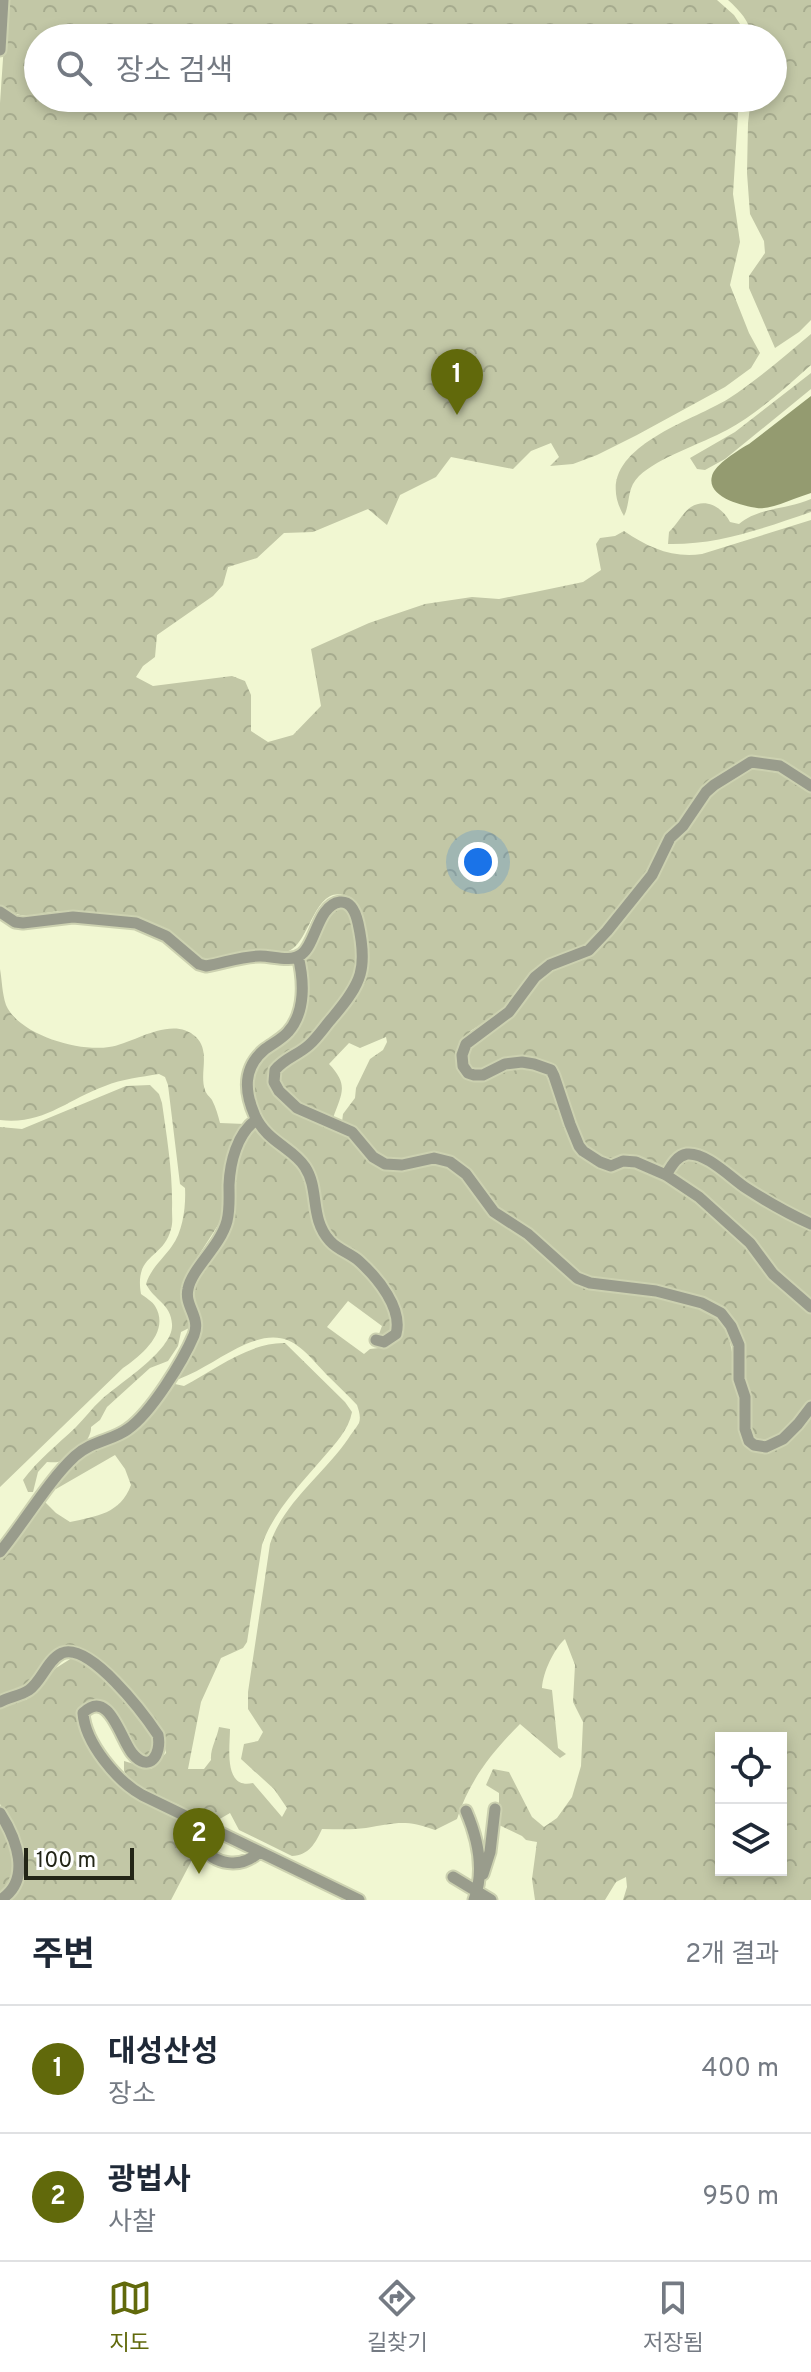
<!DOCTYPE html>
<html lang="ko">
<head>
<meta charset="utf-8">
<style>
  :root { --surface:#fff; --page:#f2f2f3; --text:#1f2937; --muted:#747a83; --line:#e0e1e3; --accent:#61690b }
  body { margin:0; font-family:Overpass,"Noto Sans KR",sans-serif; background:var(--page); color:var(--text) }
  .controls { position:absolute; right:24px; bottom:24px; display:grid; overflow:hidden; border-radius:0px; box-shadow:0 4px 12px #0003 }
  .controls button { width:72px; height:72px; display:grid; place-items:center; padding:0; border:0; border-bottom:2px solid var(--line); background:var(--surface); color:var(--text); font:40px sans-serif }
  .scale { position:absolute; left:24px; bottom:20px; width:110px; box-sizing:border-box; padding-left:8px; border:4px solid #232517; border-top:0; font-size:22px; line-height:28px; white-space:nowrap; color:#232517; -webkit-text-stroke:6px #fff; paint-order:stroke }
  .you { position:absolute; left:478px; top:862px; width:28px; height:28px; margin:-20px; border:6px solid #fff; border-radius:50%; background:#1a73e8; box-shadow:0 0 0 12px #1a73e833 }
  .badge { display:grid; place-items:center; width:52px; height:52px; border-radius:50%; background:var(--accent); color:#fff; font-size:26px; font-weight:700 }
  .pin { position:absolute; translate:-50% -66px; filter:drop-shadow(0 2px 4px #0008) }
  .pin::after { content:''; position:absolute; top:42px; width:28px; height:24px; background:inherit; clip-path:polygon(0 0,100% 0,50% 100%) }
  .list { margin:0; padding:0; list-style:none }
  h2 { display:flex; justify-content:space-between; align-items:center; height:104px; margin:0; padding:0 32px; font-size:34px }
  h2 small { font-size:26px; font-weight:400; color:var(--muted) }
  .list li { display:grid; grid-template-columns:52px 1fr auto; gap:24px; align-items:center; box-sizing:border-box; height:128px; padding:0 32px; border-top:2px solid var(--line) }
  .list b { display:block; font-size:30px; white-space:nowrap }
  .list p { margin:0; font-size:26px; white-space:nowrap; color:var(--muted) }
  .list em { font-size:26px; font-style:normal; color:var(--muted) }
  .icon { flex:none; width:44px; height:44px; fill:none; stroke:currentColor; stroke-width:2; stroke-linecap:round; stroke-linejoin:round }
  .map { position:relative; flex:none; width:811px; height:1900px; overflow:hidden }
  .search { position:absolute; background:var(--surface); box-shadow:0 4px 12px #0003; left:24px; right:24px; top:24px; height:88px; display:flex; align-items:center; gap:20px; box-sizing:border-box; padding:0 28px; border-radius:44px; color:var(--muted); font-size:30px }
  .sheet { height:360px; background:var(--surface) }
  nav { display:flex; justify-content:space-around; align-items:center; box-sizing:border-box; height:112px; border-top:2px solid var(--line); background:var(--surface); font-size:22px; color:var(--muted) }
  nav a { display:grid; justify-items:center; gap:4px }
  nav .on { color:var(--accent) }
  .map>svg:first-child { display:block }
  .forest { fill:url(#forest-crowns); fill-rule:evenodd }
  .water { fill:#949b70 }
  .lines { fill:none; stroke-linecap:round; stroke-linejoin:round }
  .minor-casing { stroke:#ccd1b0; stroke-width:15 }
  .minor { stroke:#999c8c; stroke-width:11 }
</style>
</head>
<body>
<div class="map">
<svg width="811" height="1900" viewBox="0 0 811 1900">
  <defs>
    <pattern id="forest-crowns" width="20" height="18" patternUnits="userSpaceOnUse" patternTransform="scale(2)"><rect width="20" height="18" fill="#c2c7a6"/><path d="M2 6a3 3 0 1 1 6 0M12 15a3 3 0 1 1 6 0" fill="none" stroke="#a6ab8e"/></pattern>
  </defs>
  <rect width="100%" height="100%" fill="#f1f7d2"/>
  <path class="forest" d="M7 0H717L734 15 742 27 735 38H38V98H739L733 194 740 242 730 285 749 333 760 353 751 368 725 387 637 435 597 455 573 464 550 466 559 457 551 443 531 451 513 469 451 457 436 477 400 495 387 525 368 509 313 532 284 533 257 558 228 567 223 585 213 596 157 635 155 657 143 666 136 677 153 686 232 676 245 681 251 695V731L268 742 293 735 321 706 311 649 369 623 425 604 472 597 499 599 535 592 583 582 601 570 596 544 600 538 615 536 624 531C649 548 672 558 702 554L811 520V781L760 758 711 783 657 861 606 927 587 947 567 955 505 1009 472 1030 463 1039 457 1061 463 1073C489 1070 530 1058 550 1079L592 1162C605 1163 622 1162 635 1166 704 1191 761 1262 811 1313V1401L773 1441 757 1444 749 1435 748 1395 725 1313 581 1277 503 1215 452 1160H385L342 1122 343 1114 355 1098 356 1088 370 1059 383 1050 387 1042 386 1037 360 1048 349 1043 329 1064C349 1085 342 1093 333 1118L301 1105 280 1087 276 1073C297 1054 349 1017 358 992 364 974 364 944 363 926 363 914 360 900 347 896 313 883 311 946 286 952 272 955 257 953 243 955 229 956 216 964 201 960 188 957 175 939 163 930 143 917 117 915 94 913 84 912 73 911 63 911 36 912 24 923 0 906V103Z
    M728 0H811V320L799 332 775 348 749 288V276L765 253 764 241 750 214 747 173 748 123 751 98H773V38H752C750 21 740 11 728 0Z
    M811 334V365C785 388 758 413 727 430 701 444 659 457 639 476 626 489 631 502 624 516 586 451 689 423 728 399 757 380 785 356 811 334Z
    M811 373V389L725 459 705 470 697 469 690 458 735 432Z
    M811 499V512C764 528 718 545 668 544L669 532C676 526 684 511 691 507 706 497 723 508 730 522L739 524C759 507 786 510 811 499Z
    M751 768 789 775 811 790V1220L765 1195 696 1151 662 1171 603 1160 583 1145 548 1064 479 1071 467 1067 466 1055 469 1048 542 978 555 968 577 960 649 884 662 867 676 839 695 820 716 789Z
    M341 905 351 913 357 945V975L351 988 309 1040 277 1062 279 1094 349 1134 377 1163 437 1161 451 1167 463 1177 505 1224 528 1241 571 1281 587 1286 658 1296 690 1304 721 1321 728 1333 732 1352V1373L741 1409 740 1434 746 1442 767 1452 777 1449 788 1441 811 1414V1900H623L627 1887 626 1877 616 1882 605 1900H535L532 1879 537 1842 526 1840 522 1836 499 1825V1793L486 1785 493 1769 509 1772 532 1817 544 1827 557 1818 572 1797 581 1766 583 1722 573 1702 575 1665 565 1639C554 1649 543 1672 542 1688L552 1690 558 1748 566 1754 560 1758 520 1724C492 1752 469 1781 457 1819L435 1830C405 1819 396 1823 366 1828 352 1830 336 1829 322 1829 315 1844 309 1855 292 1856L239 1830 230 1813 218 1820 204 1819 177 1804 136 1788 124 1771V1761L151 1769 166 1753 162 1735 104 1664 85 1650 72 1645 61 1647 54 1653 32 1680 25 1686 0 1698V1556L45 1502 56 1513 70 1522C97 1516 120 1514 131 1485L125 1469 115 1455 56 1489V1484L78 1457 126 1435 168 1388 175 1384 184 1386C214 1370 250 1342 285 1343L345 1402 352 1412C349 1430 334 1445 322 1459 300 1485 273 1512 262 1545L247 1642 243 1648 221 1658 201 1702 188 1769H204L211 1760C210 1749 217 1738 219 1727L230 1729C230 1747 223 1790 253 1783L282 1817 287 1808 274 1789 241 1759 244 1744 258 1741 263 1732 248 1709V1692L270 1544C284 1502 324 1474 348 1439 351 1434 356 1428 359 1423 361 1417 359 1411 357 1405 347 1394 336 1384 326 1374 300 1346 287 1327 246 1344 223 1354 203 1370 179 1379L175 1376 200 1321 191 1296 196 1281 221 1243 240 1149 250 1131H262L302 1170 318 1232 328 1245 357 1264 379 1290 389 1306 394 1329 384 1338 379 1334 382 1326 348 1301 327 1327 364 1354 370 1349 388 1347 397 1340 403 1323 400 1313 393 1298 325 1230 306 1162 274 1135 257 1115 250 1084 257 1062 295 1029 304 963 326 915ZM721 1738H781V1870H721Z
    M0 969C2 980 2 993 6 1005 19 1035 79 1052 109 1047 133 1044 172 1014 196 1037 211 1052 199 1073 205 1090 206 1094 210 1097 212 1100 216 1108 218 1115 220 1123L245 1124 220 1222 188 1272 183 1297 191 1315 189 1328 181 1332 178 1346 168 1361 150 1368 107 1407 100 1420 91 1427C92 1440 73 1458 61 1461 57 1463 52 1462 47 1462L38 1472 33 1492H28L23 1480C38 1460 57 1445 76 1427 85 1418 92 1408 101 1400 119 1383 174 1350 172 1324 171 1304 154 1300 146 1284 151 1268 162 1260 172 1246 183 1231 186 1206 185 1188L180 1184 168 1085 165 1077 159 1074C141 1077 122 1079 105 1086 66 1100 44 1125 0 1120Z
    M150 1085 159 1094 162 1103C167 1138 173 1174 172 1210 172 1216 173 1223 171 1229 163 1260 134 1253 141 1294 145 1297 153 1302 155 1306 171 1332 140 1356 123 1368L0 1487V1127L22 1129 126 1086Z
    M685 1157 694 1158 711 1168 811 1228V1302L776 1271 739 1226 706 1195 673 1174 672 1169Z
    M75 1656 103 1675 150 1728 156 1746 149 1757H140L114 1715 83 1708 110 1773 177 1816 195 1834 193 1858 171 1900H6L20 1888 22 1873 21 1856 14 1827 0 1804V1706L10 1701 26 1700 56 1668Z
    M0 1819C8 1835 22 1864 13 1881 10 1886 4 1891 0 1896Z"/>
  <path class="water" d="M811 396V493C797 497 771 510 757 508 742 506 706 497 712 476 714 465 740 449 749 444Z"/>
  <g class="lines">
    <g class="minor-casing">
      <path id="minor" d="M0 50 3 0
        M811 786 780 766 751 762 714 785 706 792 683 826 670 838 652 875 607 931 589 950 550 965 535 977 509 1012 466 1044 462 1055 463 1066 468 1073 474 1075H483L505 1064 522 1062 534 1064 551 1070 554 1076 570 1124 579 1146 583 1151 600 1162 611 1166 623 1161 636 1162 666 1175 699 1197 750 1243 773 1274 811 1307
        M0 912 15 922 23 923 73 917 136 923 166 936 199 964 206 966C224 963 242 956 260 956 274 956 290 963 302 954 316 943 318 905 340 902 352 901 356 914 358 923 368 968 362 983 333 1017 325 1026 318 1037 309 1045 298 1055 285 1058 275 1070L274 1082 279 1091 297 1108 352 1132 373 1157 385 1164 402 1165 434 1158 450 1162 466 1174 494 1212 528 1234 577 1278 590 1283 656 1291 702 1303 721 1313 731 1326 739 1345V1379L745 1397V1429L749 1441 754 1445 766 1447 783 1439 798 1424 811 1407
        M298 956C304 980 306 1012 288 1032 282 1039 272 1044 264 1050 243 1068 244 1091 255 1116 267 1142 293 1148 305 1167 320 1190 309 1218 330 1241 338 1250 350 1253 359 1261 378 1278 403 1309 396 1334L384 1342 376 1340
        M666 1175C671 1167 676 1156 687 1154 706 1152 731 1178 746 1188 766 1201 789 1214 811 1224
        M0 1552C24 1523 48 1481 75 1456 93 1440 112 1441 128 1429 151 1413 183 1361 194 1335 201 1317 184 1306 188 1289 192 1268 220 1247 227 1221 230 1209 229 1197 229 1185 230 1162 237 1134 256 1120
        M0 1702C9 1697 20 1696 29 1690 42 1681 47 1660 62 1653 90 1642 144 1714 158 1735 162 1755 149 1774 132 1753 120 1738 109 1688 83 1713 85 1743 117 1781 142 1795L359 1900
        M466 1811C478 1839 485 1871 474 1900
        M0 1813C16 1838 33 1880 0 1900
        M205 1825 201 1844C213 1866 242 1869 259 1852
        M483 1874 490 1852 495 1809
        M453 1877 491 1900"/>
    </g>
    <use href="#minor" class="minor"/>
  </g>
</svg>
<div class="controls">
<button><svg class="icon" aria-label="locate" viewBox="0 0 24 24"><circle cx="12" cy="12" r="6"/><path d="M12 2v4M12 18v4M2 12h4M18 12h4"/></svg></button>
<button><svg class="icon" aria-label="layers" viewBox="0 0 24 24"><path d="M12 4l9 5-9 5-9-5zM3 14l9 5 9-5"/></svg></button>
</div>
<div class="scale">100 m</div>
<div class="you"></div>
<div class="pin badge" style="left:457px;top:415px">1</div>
<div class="pin badge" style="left:199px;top:1874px">2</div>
<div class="search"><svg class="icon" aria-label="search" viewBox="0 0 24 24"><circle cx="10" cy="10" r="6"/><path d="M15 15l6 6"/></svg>장소 검색</div>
</div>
<section class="sheet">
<h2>주변<small>2개 결과</small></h2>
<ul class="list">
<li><span class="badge">1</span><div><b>대성산성</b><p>장소</p></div><em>400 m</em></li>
<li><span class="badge">2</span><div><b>광법사</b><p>사찰</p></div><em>950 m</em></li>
</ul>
</section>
<nav>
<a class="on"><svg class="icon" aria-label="map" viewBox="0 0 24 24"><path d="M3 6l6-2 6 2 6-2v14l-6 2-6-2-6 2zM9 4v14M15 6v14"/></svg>지도</a>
<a><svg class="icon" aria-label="directions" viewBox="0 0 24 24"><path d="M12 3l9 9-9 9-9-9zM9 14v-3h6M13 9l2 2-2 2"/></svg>길찾기</a>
<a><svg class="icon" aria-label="saved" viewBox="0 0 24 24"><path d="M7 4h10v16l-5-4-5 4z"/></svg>저장됨</a>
</nav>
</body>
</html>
